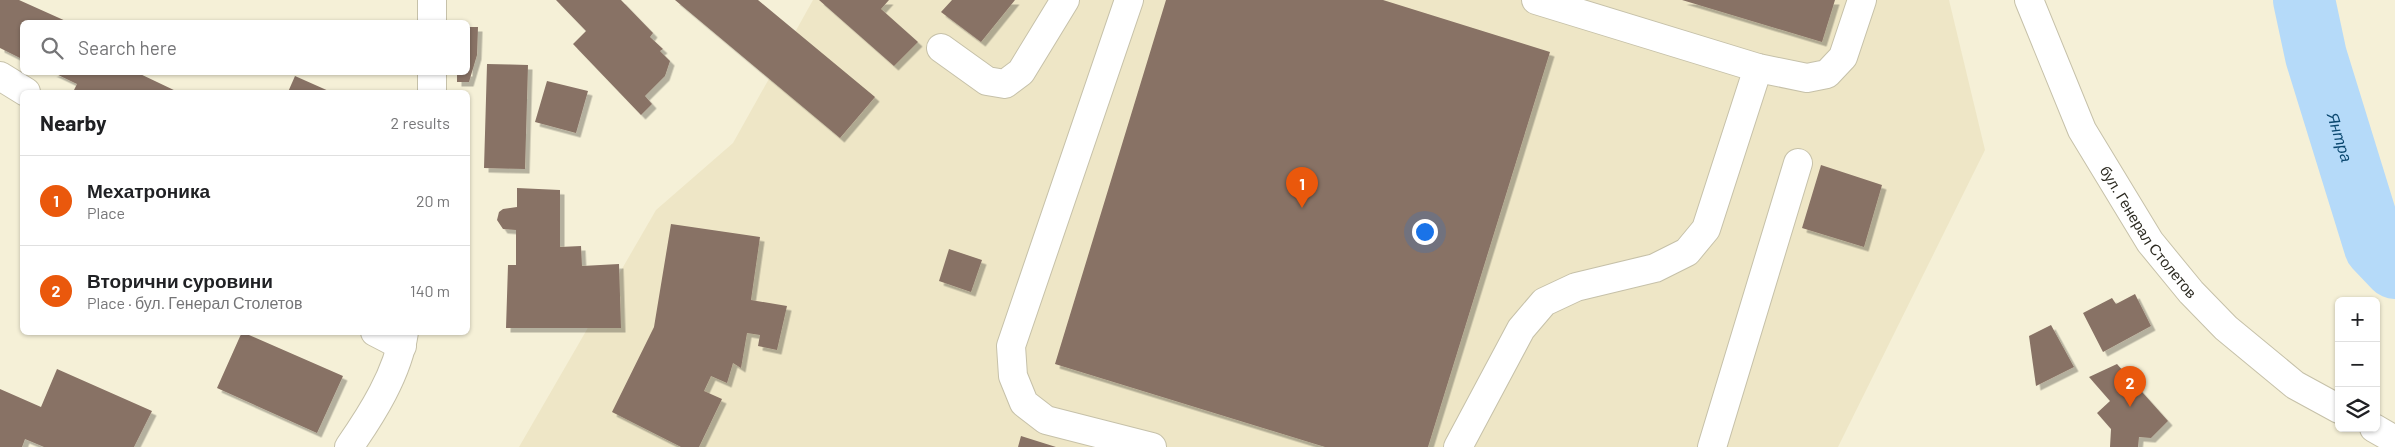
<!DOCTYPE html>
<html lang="en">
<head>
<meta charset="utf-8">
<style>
  :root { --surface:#fff; --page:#f2f2f2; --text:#202124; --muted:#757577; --line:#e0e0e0; --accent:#ea580c }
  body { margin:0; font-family:Barlow,sans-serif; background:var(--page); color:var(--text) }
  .controls { position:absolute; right:15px; bottom:15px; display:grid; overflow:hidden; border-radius:8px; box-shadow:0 1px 4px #0004 }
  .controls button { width:45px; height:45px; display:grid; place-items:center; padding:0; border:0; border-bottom:1px solid var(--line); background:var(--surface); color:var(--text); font:25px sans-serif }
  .you { position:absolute; left:1424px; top:231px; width:18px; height:18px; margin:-12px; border:4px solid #fff; border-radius:50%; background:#1a73e8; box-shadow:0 0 0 8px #1a73e833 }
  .badge { display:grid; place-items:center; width:32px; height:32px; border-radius:50%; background:var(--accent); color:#fff; font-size:16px; font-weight:700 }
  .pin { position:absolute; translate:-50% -41px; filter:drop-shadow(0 1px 2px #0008) }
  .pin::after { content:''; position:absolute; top:26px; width:18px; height:15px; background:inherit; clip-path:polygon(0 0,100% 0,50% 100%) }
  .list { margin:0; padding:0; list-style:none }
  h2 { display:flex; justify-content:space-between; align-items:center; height:65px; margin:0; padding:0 20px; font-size:21px }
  h2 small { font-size:16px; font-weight:400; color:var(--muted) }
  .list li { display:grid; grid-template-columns:32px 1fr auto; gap:15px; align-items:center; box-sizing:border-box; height:90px; padding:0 20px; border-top:1px solid var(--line) }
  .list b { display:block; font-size:19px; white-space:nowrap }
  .list p { margin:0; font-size:16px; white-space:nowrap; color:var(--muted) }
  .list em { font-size:16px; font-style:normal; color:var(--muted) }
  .icon { flex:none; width:28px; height:28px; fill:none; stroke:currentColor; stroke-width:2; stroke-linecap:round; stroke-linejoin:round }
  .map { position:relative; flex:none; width:2395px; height:447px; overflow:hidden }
  .search { position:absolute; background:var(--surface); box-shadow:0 1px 4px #0004; left:20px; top:20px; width:450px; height:55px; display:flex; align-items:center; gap:12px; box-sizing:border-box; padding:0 18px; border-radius:8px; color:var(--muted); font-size:19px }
  .panel { position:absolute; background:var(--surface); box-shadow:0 1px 4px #0004; left:20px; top:90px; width:450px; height:245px; border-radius:8px }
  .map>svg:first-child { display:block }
  .built { fill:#eee6c6 }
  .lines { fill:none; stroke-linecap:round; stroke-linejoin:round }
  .river { stroke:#b5daf9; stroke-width:62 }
  .building { fill:#887265; filter:url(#shadow) }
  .minor-casing { stroke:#c6c1a9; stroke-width:30 }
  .minor { stroke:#fff; stroke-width:28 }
  .labels { text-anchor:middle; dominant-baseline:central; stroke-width:5; stroke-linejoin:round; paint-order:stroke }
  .street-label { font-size:15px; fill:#2c2a21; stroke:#fff }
  .water-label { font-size:16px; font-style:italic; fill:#0b4870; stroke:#fff }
</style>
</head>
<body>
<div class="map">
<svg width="2395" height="447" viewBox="0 0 2395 447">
  <defs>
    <filter id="shadow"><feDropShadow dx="4.5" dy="4.5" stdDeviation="0" flood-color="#0004"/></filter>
  </defs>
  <rect width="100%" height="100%" fill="#f5f0d7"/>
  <path class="built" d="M813 0H1949L1985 150 1838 447H519L656 210 733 143Z"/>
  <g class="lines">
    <path class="river" id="s1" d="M2304 0 2316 56 2375 247 2395 268"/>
  </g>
  <path class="building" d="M0 0H19L68 22H22V59L0 48Z
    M556 0H621L653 33 650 37 663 49 660 51 670 61 665 76 645 96 652 104 641 115 573 44 586 31Z
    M675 0H758L875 97 840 138Z
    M819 0H889L881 9 918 42 894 66Z
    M952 0H1015L981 42 941 12Z
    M1166 0H1383L1550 52 1428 447H1325L1055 364Z
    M1682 0H1835L1822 42Z
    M468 27H478L477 55 469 82H457V72H468Z
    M487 64 528 65 525 169 484 168Z
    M52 72H136L178 92H73L77 84Z
    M295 76 331 92H288Z
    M547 81 588 91 576 133 535 122Z
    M1821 165 1882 185 1864 247 1802 228Z
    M517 188 560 190V247L581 246 582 266 619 264 621 328H506L508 265H516V230L503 229 497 220 499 212 503 209 517 207Z
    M671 224 760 237 751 300 787 306 777 350 758 346 760 335 747 333 741 368 733 363 727 383 711 376 704 391 722 399 699 447H681L612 412 654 327Z
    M949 249 982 260 971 292 939 281Z
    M2135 294 2151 326 2103 352 2083 313 2112 298 2116 304Z
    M2051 325 2074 367 2036 386 2029 336Z
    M242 332 343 376 317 433 217 388Z
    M2117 364 2168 421 2151 438 2139 437 2138 447H2110L2111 429 2097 413 2110 401 2089 377Z
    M57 369 152 411 134 447H44L25 439 22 447H0V389L41 407Z
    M1021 436 1056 447H1018Z"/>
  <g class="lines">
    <g class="minor-casing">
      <g id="minor">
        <path d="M1129 0 1011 346 1013 376 1024 403 1046 420 1152 447"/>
        <path d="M1536 0 1758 68 1807 78 1827 74 1843 57 1862 0"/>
        <path id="s2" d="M2029 0 2082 130 2150 242 2191 292 2226 328 2295 385 2339 409"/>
        <path d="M432 22V0"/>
        <path d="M941 48 987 81 1005 84 1021 72 1065 0"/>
        <path d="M0 76 26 92"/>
        <path d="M432 92V72"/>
        <path d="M375 332 402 346"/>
        <path d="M2374 428 2395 440"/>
        <path d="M349 447C372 414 398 373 404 332"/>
        <path d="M1458 447 1521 329 1544 302 1576 287 1655 268 1687 252 1706 229 1758 68"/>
        <path d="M1712 447 1798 163"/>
      </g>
    </g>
    <use href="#minor" class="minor"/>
  </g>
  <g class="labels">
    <g class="street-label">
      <text stroke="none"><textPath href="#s2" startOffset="262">бул. Генерал Столетов</textPath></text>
    </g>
    <g class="water-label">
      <text stroke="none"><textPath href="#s1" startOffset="142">Янтра</textPath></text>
    </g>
  </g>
</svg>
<div class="controls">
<button>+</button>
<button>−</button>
<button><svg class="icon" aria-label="layers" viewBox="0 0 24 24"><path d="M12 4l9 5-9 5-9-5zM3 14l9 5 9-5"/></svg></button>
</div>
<div class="you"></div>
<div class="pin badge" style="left:1302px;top:208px">1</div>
<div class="pin badge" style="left:2130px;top:407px">2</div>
<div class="search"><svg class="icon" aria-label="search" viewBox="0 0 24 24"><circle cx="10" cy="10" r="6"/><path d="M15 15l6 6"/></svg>Search here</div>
<section class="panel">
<h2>Nearby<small>2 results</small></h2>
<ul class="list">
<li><span class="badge">1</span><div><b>Мехатроника</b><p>Place</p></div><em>20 m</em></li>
<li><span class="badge">2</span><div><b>Вторични суровини</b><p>Place · бул. Генерал Столетов</p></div><em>140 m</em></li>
</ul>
</section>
</div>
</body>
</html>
